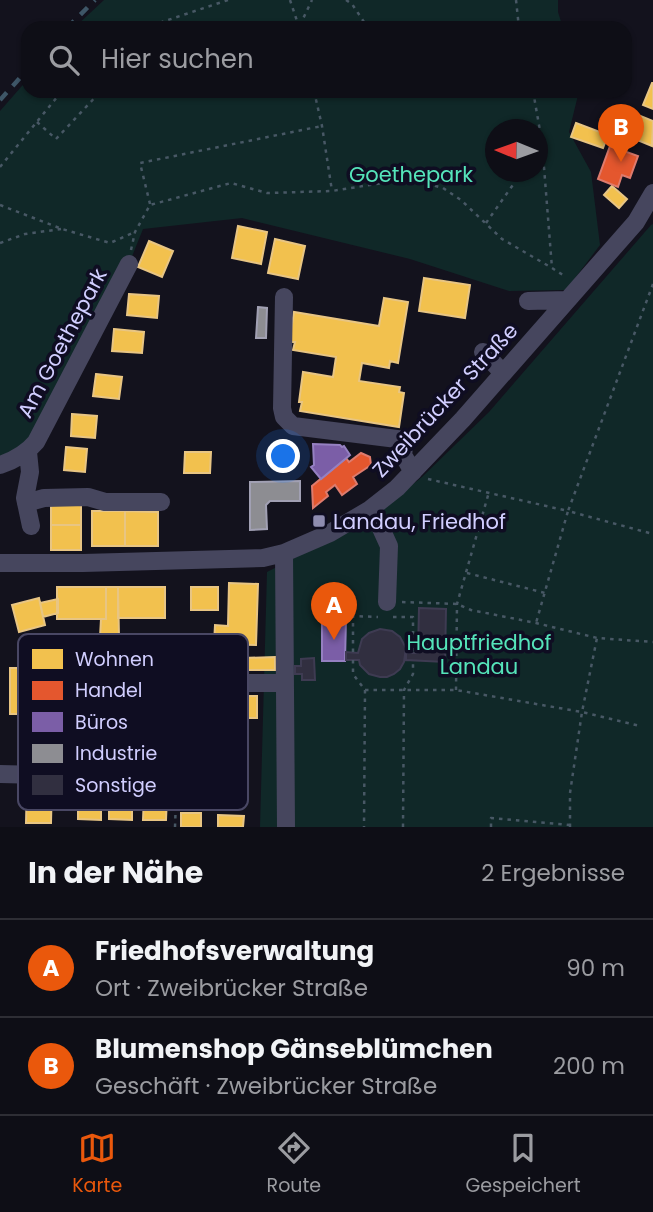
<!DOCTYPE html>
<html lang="de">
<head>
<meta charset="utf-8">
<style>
  :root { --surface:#0e0e16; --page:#17171f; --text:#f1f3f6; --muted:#9b9ca1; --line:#2e2e35; --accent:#ea580c }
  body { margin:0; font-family:Poppins,sans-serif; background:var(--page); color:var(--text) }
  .compass { position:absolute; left:485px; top:119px; width:63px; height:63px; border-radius:50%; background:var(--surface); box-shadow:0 2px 5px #0004; rotate:271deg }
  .you { position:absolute; left:284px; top:457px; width:24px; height:24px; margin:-18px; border:5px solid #fff; border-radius:50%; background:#1a73e8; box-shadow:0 0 0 10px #1a73e833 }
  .badge { display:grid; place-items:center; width:46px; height:46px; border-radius:50%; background:var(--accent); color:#fff; font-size:23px; font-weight:700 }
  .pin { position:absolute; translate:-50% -58px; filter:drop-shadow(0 2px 4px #0008) }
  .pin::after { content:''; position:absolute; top:37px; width:24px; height:21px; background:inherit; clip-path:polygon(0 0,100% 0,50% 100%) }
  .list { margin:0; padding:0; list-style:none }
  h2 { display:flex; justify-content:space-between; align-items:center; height:91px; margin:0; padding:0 28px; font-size:30px }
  h2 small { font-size:23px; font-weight:400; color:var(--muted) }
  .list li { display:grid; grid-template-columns:46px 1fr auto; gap:21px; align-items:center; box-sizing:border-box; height:98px; padding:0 28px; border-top:2px solid var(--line) }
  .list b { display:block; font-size:26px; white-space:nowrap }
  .list p { margin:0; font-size:23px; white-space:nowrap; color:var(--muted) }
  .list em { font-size:23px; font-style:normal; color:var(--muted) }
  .icon { flex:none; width:38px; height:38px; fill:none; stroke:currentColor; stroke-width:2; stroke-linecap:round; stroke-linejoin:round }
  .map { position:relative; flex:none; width:653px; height:827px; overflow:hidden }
  .search { position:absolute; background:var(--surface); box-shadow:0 2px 5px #0004; left:21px; right:21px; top:21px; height:77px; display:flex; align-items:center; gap:18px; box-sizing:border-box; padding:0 24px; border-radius:21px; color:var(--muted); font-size:26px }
  .sheet { height:287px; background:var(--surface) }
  nav { display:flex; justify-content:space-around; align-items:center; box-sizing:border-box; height:98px; border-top:2px solid var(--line); background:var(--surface); font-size:19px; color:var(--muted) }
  nav a { display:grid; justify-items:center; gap:4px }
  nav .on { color:var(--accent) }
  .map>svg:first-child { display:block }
  .green { fill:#102828; fill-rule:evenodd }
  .homes { fill:#f2c14e; stroke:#e8c583; stroke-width:2 }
  .shops { fill:#e4572e; stroke:#de7b6d; stroke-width:2 }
  .offices { fill:#7b5ea7; stroke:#9580c1; stroke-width:2 }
  .industry { fill:#8d8d92; stroke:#a1a0b3; stroke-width:2 }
  .building { fill:#312f40; stroke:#3e3b52; stroke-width:2 }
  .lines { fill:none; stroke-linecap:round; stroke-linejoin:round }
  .path { stroke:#485865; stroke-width:2.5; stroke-dasharray:3.5 5; stroke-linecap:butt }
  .minor { stroke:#46465e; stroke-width:18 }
  .rail { stroke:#3e5667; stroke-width:4.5; stroke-dasharray:10 9; stroke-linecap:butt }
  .poi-dot { fill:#8e8cb0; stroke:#0f0d22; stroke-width:2.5 }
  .labels { text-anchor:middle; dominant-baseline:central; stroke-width:7; stroke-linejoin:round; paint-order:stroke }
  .park-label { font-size:21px; fill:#55e4ba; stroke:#0f0d22 }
  .street-label { font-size:21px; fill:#d1ceff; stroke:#0f0d22 }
  .poi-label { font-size:21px; fill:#d1ceff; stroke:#0f0d22; text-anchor:start }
  .key { fill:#0f0d22; stroke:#494764; stroke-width:2 }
  .key-label { font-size:19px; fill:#d1ceff }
</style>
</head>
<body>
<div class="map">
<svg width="653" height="827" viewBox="0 0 653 827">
  <rect width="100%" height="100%" fill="#13121d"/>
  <path class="green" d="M104 0H558V12L563 28H74Z
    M28 79V91H579L569 132 591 172 600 245 566 290 509 291 410 259 242 218 143 229 129 264 26 445 0 458V111ZM496 130H538V172H496Z
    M653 224V827H260L267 572 365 522 422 477 489 412 651 225Z"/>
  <path class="homes" d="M652 83H653V109L643 105Z
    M633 113 653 121 652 146 625 135Z
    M576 123 608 135 603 148 571 137Z
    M612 186 627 199 619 208 604 195Z
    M238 226 267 232 261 264 232 258Z
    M275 239 305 246 298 279 268 273Z
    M149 241 173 251 162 277 138 267Z
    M424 278 470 285 465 318 419 311Z
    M129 294 159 296 157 318 127 315Z
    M384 298 408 302 398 363 390 361 389 368 362 363 359 381 400 387 399 392 404 393 399 427 300 411 302 402H299L303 372 333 377 336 357 293 350 295 342H289L294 312 379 326Z
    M114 329 144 332 142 353 112 351Z
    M96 374 122 377 119 399 93 396Z
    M72 414 97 416 95 438 71 436Z
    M66 447 87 449 85 472 64 470Z
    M185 452H211L210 473H184Z
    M51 500 81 501V525H51Z
    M92 511H125V546H92Z
    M125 511 158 512V546H125Z
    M51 525H81V550H51Z
    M229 583 258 584 256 645 214 644 215 625 228 626Z
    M57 587H106V619H57Z
    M106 587H118L119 637H100L101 619H106Z
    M118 587H165V618H118Z
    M191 587H218V610H191Z
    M39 598 45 625 19 632 12 605Z
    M58 599V613L43 617 40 603Z
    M275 657V670H243V658Z
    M10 668H30V697H39V692L83 691V696H116V714H10Z
    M237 696H257V718H237Z
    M27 781H52L51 823H26Z
    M78 795H101V820L78 819Z
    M109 795H132V820L109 819Z
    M144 796H167L166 820H143Z
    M181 813H201V827H181Z
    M218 815 244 816 243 827H218Z"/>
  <path class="shops" d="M610 146 638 156 630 178 622 175 618 187 598 179Z
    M361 453 370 457 371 465 353 477 357 484 342 495 335 485 326 492 328 496 313 508 312 486 346 458 349 462Z"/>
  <path class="offices" d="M313 444 340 445 342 447 344 446 350 455 321 479 311 467 314 465Z
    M322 619H346L345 661H322Z"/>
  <path class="industry" d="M258 307 267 308 266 338H256Z
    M300 481V501H270L266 505 267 529 250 530V482Z"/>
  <path class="building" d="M419 608 446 609 445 662 406 660V653H418Z
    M380 629 392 631 400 637 406 648 404 662 400 669 394 674 387 677H380L369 674 360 665 359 660H346V652L358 653 362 639 369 633Z
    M314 658 315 680H302V674H295V666H301V659Z"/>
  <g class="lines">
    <path class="path" d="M290 0 299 27 293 28
      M346 0 352 4 368 28
      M516 0 519 28
      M300 25 312 0
      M144 28 228 0
      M314 91 322 126 332 191
      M386 91V93L390 91
      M533 91 542 142 552 268
      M37 122 56 139 101 91
      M0 167 62 91
      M150 204 140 163 322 126
      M0 205 62 229 110 243 135 232
      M486 223 522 172
      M0 243 25 234 61 229
      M131 250 135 232 150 205 231 183 267 193 332 191 395 181H418L443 188 461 200 502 239 552 268 566 277
      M653 284 568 511 653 534
      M428 479 568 511 536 623
      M467 573 545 593
      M402 602 457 604 471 610 536 623 597 638 653 642
      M393 617H413V653
      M353 652V616L378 617
      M353 660V674L365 690 364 827
      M365 690H456L582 712 640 726
      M456 690 457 604 489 492
      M175 827 176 799
      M403 827 404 690 413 674V660
      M491 827V818L570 825
      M570 827V793L582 712 597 638"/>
    <path class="minor" d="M284 297 282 408 284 417 293 426 405 440 403 455 413 472
      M528 301 567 300
      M483 352 503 373
      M28 452 30 472 25 498 31 526
      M0 465C15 460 26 454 36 442L129 264
      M26 503 44 498 88 497 105 502H161
      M369 510 379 524 389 546 387 602
      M284 553 286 827
      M0 563H83L263 558 284 553 330 533 369 510 397 488 463 419 636 222 653 193
      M223 683H284
      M0 774 82 776 93 782 211 784"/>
    <path class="rail" d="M67 28 95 0
      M0 100 28 69"/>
  </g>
  <rect class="poi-dot" x="312" y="514" width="14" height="14" rx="3.5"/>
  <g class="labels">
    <g class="park-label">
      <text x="411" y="174">Goethepark</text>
      <text x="479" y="642">Hauptfriedhof<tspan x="479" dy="24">Landau</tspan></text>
    </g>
    <g class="street-label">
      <text transform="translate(62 343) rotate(-62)">Am Goethepark</text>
      <text transform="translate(445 400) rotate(-47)">Zweibrücker Straße</text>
    </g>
    <g class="poi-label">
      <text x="333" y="521">Landau, Friedhof</text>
    </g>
  </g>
  <rect x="18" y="634" width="230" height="176" rx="10" class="key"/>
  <rect x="32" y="649" width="31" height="20" fill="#f2c14e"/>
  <rect x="32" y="681" width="31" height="19" fill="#e4572e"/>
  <rect x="32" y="712" width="31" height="20" fill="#7b5ea7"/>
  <rect x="32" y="744" width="31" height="19" fill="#8d8d92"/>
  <rect x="32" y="775" width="31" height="20" fill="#312f40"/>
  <g class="key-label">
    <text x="75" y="666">Wohnen</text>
    <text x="75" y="697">Handel</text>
    <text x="75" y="729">Büros</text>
    <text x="75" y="760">Industrie</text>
    <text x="75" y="792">Sonstige</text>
  </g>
</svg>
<svg class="compass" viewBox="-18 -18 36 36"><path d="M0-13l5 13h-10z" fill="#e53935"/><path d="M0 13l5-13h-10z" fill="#9b9ca1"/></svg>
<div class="you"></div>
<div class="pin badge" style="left:334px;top:640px">A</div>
<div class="pin badge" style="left:621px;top:162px">B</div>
<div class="search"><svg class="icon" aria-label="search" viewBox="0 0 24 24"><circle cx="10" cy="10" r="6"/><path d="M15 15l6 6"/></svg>Hier suchen</div>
</div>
<section class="sheet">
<h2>In der Nähe<small>2 Ergebnisse</small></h2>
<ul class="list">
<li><span class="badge">A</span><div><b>Friedhofsverwaltung</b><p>Ort · Zweibrücker Straße</p></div><em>90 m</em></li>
<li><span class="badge">B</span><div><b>Blumenshop Gänseblümchen</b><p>Geschäft · Zweibrücker Straße</p></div><em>200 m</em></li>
</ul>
</section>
<nav>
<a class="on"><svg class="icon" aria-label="map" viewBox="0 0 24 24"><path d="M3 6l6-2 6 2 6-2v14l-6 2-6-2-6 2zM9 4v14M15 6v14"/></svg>Karte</a>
<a><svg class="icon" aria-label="directions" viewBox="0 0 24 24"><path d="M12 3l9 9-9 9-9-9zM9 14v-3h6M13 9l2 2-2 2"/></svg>Route</a>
<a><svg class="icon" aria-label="saved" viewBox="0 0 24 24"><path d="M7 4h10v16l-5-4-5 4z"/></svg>Gespeichert</a>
</nav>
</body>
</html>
